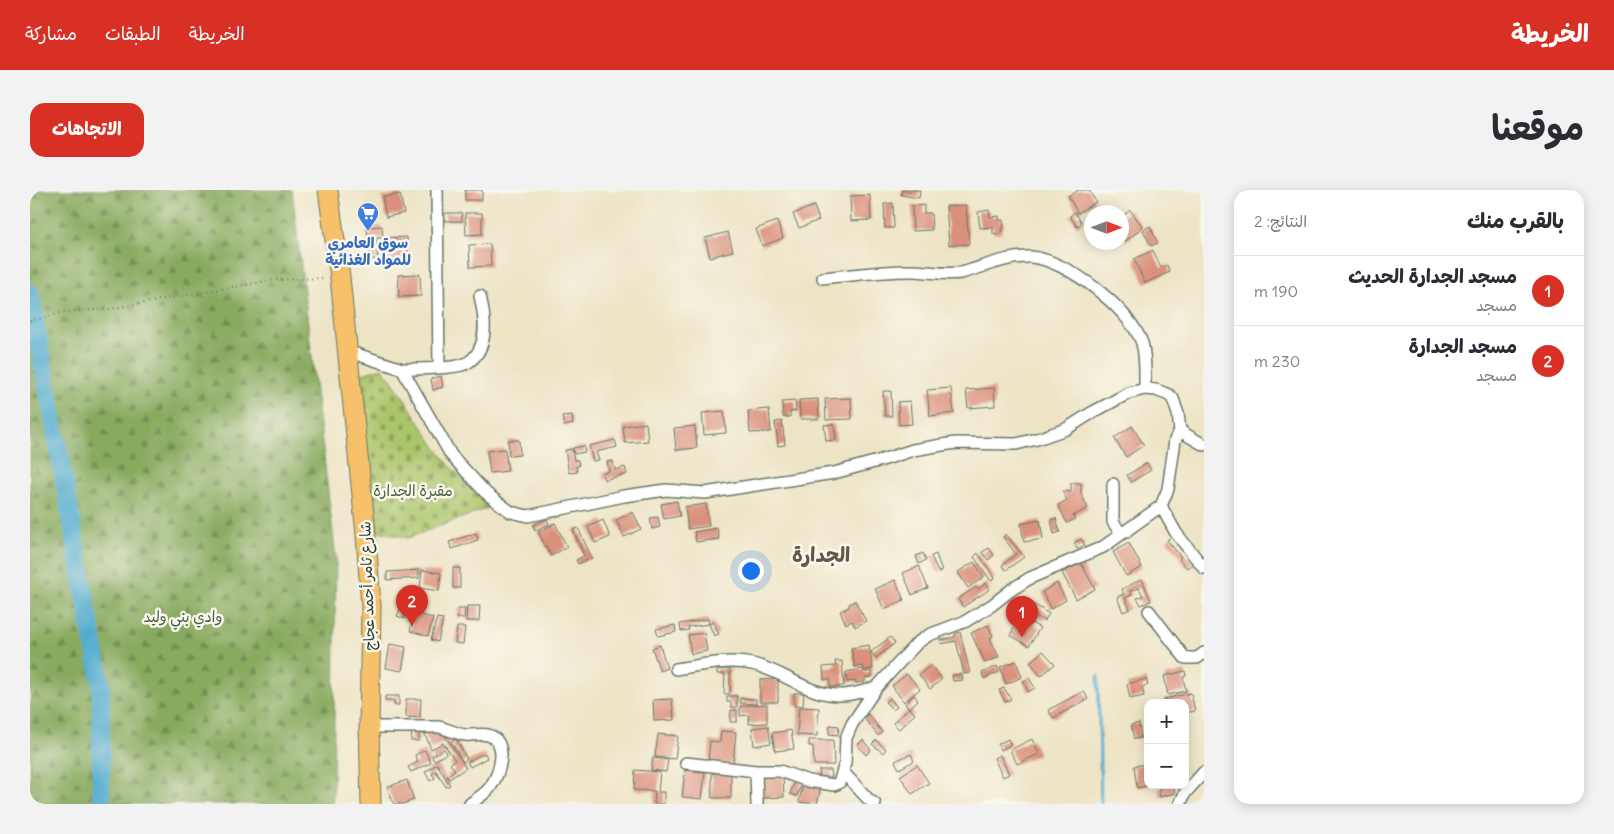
<!DOCTYPE html>
<html lang="ar">
<head>
<meta charset="utf-8">
<style>
  :root { --surface:#fff; --page:#f2f2f3; --text:#2b2b33; --muted:#7c7c81; --line:#e1e1e2; --accent:#d93025 }
  body { margin:0; font-family:Delius,"Playpen Sans Arabic",sans-serif; background:var(--page); color:var(--text); direction:rtl }
  .controls { position:absolute; right:15px; bottom:15px; display:grid; overflow:hidden; border-radius:10px; box-shadow:0 2px 12px #0003 }
  .controls button { width:45px; height:45px; display:grid; place-items:center; padding:0; border:0; border-bottom:1px solid var(--line); background:var(--surface); color:var(--text); font:25px sans-serif }
  .compass { position:absolute; left:1054px; top:15px; width:45px; height:45px; border-radius:50%; background:var(--surface); box-shadow:0 2px 12px #0003; rotate:90deg }
  .you { position:absolute; left:720px; top:380px; width:18px; height:18px; margin:-12px; border:4px solid #fff; border-radius:50%; background:#1a73e8; box-shadow:0 0 0 8px #1a73e833 }
  .badge { display:grid; place-items:center; width:32px; height:32px; border-radius:50%; background:var(--accent); color:#fff; font-size:16px; font-weight:700 }
  .pin { position:absolute; translate:-50% -41px; filter:drop-shadow(0 1px 2px #0008) }
  .pin::after { content:''; position:absolute; top:26px; width:18px; height:15px; background:inherit; clip-path:polygon(0 0,100% 0,50% 100%) }
  .list { margin:0; padding:0; list-style:none }
  h2 { display:flex; justify-content:space-between; align-items:center; height:65px; margin:0; padding:0 20px; font-size:21px }
  h2 small { font-size:16px; font-weight:400; color:var(--muted) }
  .list li { display:grid; grid-template-columns:32px 1fr auto; gap:15px; align-items:center; box-sizing:border-box; height:70px; padding:0 20px; border-top:1px solid var(--line) }
  .list b { display:block; font-size:19px; white-space:nowrap }
  .list p { margin:0; font-size:16px; white-space:nowrap; color:var(--muted) }
  .list em { font-size:16px; font-style:normal; color:var(--muted) }
  .map { position:relative; flex:none; width:1174px; height:614px; overflow:hidden; direction:ltr; border-radius:15px }
  header { display:flex; align-items:center; gap:30px; box-sizing:border-box; height:70px; padding:0 25px; background:var(--accent); color:#fff }
  header strong { font-size:24px }
  nav { display:flex; gap:28px; margin-inline-start:auto; font-size:18px }
  .intro { display:flex; align-items:center; justify-content:space-between; box-sizing:border-box; height:120px; padding:0 30px }
  h1 { margin:0; font-size:35px }
  .button { padding:12px 22px; border-radius:15px; background:var(--accent); color:#fff; font-size:18px; font-weight:700 }
  main { display:flex; gap:30px; padding:0 30px }
  aside { flex:1; background:var(--surface); border-radius:15px; box-shadow:0 2px 12px #0003 }
  .map>svg:first-child { display:block }
  .forest { fill:url(#forest-firs); stroke:#54744a }
  .cemetery { fill:url(#cemetery-stones); stroke:#658150 }
  .lines { fill:none; stroke-linecap:round; stroke-linejoin:round }
  .stream { stroke:#51abcf; stroke-width:3 }
  .river { stroke:#51abcf; stroke-width:18 }
  .building { fill:#da907a }
  .street-casing { stroke:#677767; stroke-width:14 }
  .primary-casing { stroke:#677767; stroke-width:21 }
  .path { stroke:#677767; stroke-width:2; stroke-dasharray:1 4; stroke-linecap:butt }
  .street { stroke:#fff; stroke-width:11 }
  .primary { stroke:#f6c16b; stroke-width:19 }
  .labels { text-anchor:middle; dominant-baseline:central; stroke-width:5; stroke-linejoin:round; paint-order:stroke }
  .shop-label { font-size:15px; font-weight:bold; fill:#366cbe; stroke:#fbf7ec }
  .park-label { font-size:15px; fill:#425f42; stroke:#fbf7ec }
  .street-label { font-size:15px; fill:#1f3d34; stroke:#fbf7ec }
  .district-label { font-size:20px; font-weight:bold; fill:#605a4c; stroke:#fbf7ec }
</style>
</head>
<body>
<header>
<strong>الخريطة</strong>
<nav><a>الخريطة</a><a>الطبقات</a><a>مشاركة</a></nav>
</header>
<div class="intro"><h1>موقعنا</h1><a class="button">الاتجاهات</a></div>
<main>
<aside>
<h2>بالقرب منك<small>النتائج: 2</small></h2>
<ul class="list">
<li><span class="badge">1</span><div><b>مسجد الجدارة الحديث</b><p>مسجد</p></div><em>190 m</em></li>
<li><span class="badge">2</span><div><b>مسجد الجدارة</b><p>مسجد</p></div><em>230 m</em></li>
</ul>
</aside>
<div class="map">
<svg width="1174" height="614" viewBox="0 0 1174 614">
  <defs>
    <pattern id="forest-firs" width="22" height="20" patternUnits="userSpaceOnUse" patternTransform="scale(1.25)"><rect width="22" height="20" fill="#88aa5f"/><path d="M5 1l3.5 6h-7zM16 11l3.5 6h-7z" fill="#6f8c4f"/></pattern>
    <pattern id="cemetery-stones" width="16" height="16" patternUnits="userSpaceOnUse" patternTransform="scale(1.25)"><rect width="16" height="16" fill="#abc56b"/><path d="M2 7V4a2 2 0 0 1 4 0v3zM10 15v-3a2 2 0 0 1 4 0v3z" fill="#8ba159"/></pattern>
  </defs>
  <rect width="100%" height="100%" fill="#fbf7ec"/>
  <filter id="ink" filterUnits="userSpaceOnUse"><feTurbulence type="fractalNoise" baseFrequency=".02" numOctaves="2"/><feDisplacementMap in="SourceGraphic" scale="10" xChannelSelector="R" yChannelSelector="G"/><feConvolveMatrix kernelMatrix="1 2 1 2 8 2 1 2 1" color-interpolation-filters="sRGB"/></filter>
  <filter id="wash" filterUnits="userSpaceOnUse"><feTurbulence type="fractalNoise" baseFrequency=".0096" numOctaves="4" result="noise"/><feDisplacementMap in="SourceGraphic" scale="20" xChannelSelector="R" yChannelSelector="G"/><feGaussianBlur stdDeviation="1.12" result="paint"/><feColorMatrix in="noise" values="0 0 0 0 0 0 0 0 0 0 0 0 0 0 0 0 0 1.4 0 .05"/><feComposite in="paint" operator="in"/></filter>
  <g filter="url(#wash)">
    <rect width="100%" height="100%" fill="#ede4c5"/>
    <path class="forest" d="M0 0H262L306 368 303 614H0Z"/>
    <path class="cemetery" d="M352 178C375 206 391 238 413 267 426 285 445 301 461 317L378 348 348 341 331 260 326 186Z"/>
    <g class="lines">
      <path class="stream" d="M1068 486 1071 614"/>
      <path class="river" d="M0 103 71 493V614"/>
    </g>
    <g id="blocks">
      <path class="building" d="M435 0H452V10H435Z
        M872 0H890L889 8 871 5Z
        M1049 0H1059L1066 12 1048 23 1038 6Z
        M370 4 374 23 356 27 352 7Z
        M840 5 841 30 821 31 820 6Z
        M863 13 864 38H855L854 14Z
        M894 15V23H901L902 40 883 41 882 16Z
        M936 15 939 54 919 55 916 16Z
        M784 16 789 30 769 38 763 24Z
        M959 20 960 27 969 26V31L973 30 974 38 971 39 972 43 963 44V37L950 38 948 22Z
        M1100 20 1113 37 1096 51 1092 46V27Z
        M1045 22 1052 33 1047 37 1040 26Z
        M415 23H432V31H415Z
        M435 23H452V44L436 45Z
        M747 31 753 48 732 56 726 39Z
        M352 36 353 48H346L348 69H340L337 37Z
        M1120 36 1128 53 1121 56 1113 40Z
        M698 42 703 61 680 67 675 48Z
        M377 47 378 69 356 70 355 48Z
        M460 54 461 76 440 77 439 55Z
        M1123 60 1131 78 1137 75 1140 82 1115 93 1104 69Z
        M390 84 391 106 369 107 368 85Z
        M411 186 413 197 403 200 401 189Z
        M921 198 924 223 900 226 897 200Z
        M964 198 965 216 938 218 936 200Z
        M853 201H861L862 226H855Z
        M821 208 822 229 796 230 795 209Z
        M788 209 789 229H770L769 210Z
        M765 211 766 221 760 222V227H753L752 212Z
        M880 211 882 234 869 235 868 212Z
        M739 219 741 242 720 243 718 221Z
        M694 221 696 243 674 245 672 223Z
        M542 225 543 234 534 236 532 226Z
        M752 231 755 255 748 256 745 232Z
        M616 233 618 251 595 253 593 236Z
        M804 234 806 250 796 251 794 235Z
        M665 236 667 258 646 260 644 238Z
        M1102 236 1114 255 1096 267 1084 248Z
        M478 250H489L490 265 479 266Z
        M585 250 587 257 566 262 569 270 563 271 559 256Z
        M554 256 555 262 544 264 543 258Z
        M475 259 478 281 460 283 457 261Z
        M542 259 544 270H548L549 276H546L547 282 539 283 535 260Z
        M583 271 585 280 595 277 597 284 574 290 572 283 579 281 577 272Z
        M1117 273 1121 280 1101 292 1097 285Z
        M1041 293H1051V304L1058 318 1043 326 1045 329 1037 333 1028 315 1037 310 1032 301 1041 302Z
        M647 311 650 326 634 329 631 314Z
        M676 314 679 336 658 339 655 317Z
        M603 322 611 339 594 347 586 330Z
        M628 327 630 337 622 339 620 328Z
        M1026 328 1030 342 1024 344 1021 330Z
        M517 329 519 334 505 340 503 335Z
        M573 330 580 347 565 353 558 337Z
        M1010 330 1013 349 994 352 991 334Z
        M525 333 537 357 521 366 508 342Z
        M548 338 562 368 548 374 546 370 554 366 543 340Z
        M687 338 689 349 666 352 664 342Z
        M446 343 448 350 422 359 419 352Z
        M976 344 994 367 976 380 972 375 986 364 973 347Z
        M1141 347 1163 373 1157 378 1149 369 1151 367 1137 350Z
        M1051 349 1055 355 1047 359 1044 353Z
        M1099 353 1112 377 1096 386 1083 362Z
        M959 358 964 365 958 370 952 362Z
        M893 363 896 370 889 374 886 366Z
        M948 363 965 388 961 391 944 367Z
        M906 364 912 381 908 382 901 366Z
        M944 372 954 387 938 398 928 382Z
        M1051 373 1065 399 1046 409 1032 383Z
        M889 376 898 398 882 405 873 383Z
        M423 378H430V398H423Z
        M389 380V388L357 390V382Z
        M392 380 411 383 409 401 390 398Z
        M1112 389 1121 411 1111 415 1107 408 1113 406 1109 398 1100 401 1102 405 1095 408 1100 419 1093 422 1087 407 1094 404 1092 399Z
        M865 390 874 410 854 419 845 399Z
        M956 393 960 399 933 417 928 409 946 397 948 399Z
        M1027 393 1036 410 1021 419 1012 402Z
        M994 408 1019 424 1014 431 990 416Z
        M825 411 836 431 825 437 822 431 816 434 810 421 819 417V414Z
        M372 415 386 419 383 425 377 422 374 429 367 426Z
        M437 416H450L449 431H436Z
        M428 419H435L434 428H427Z
        M385 423 403 428 398 446 380 441Z
        M991 426 1010 438 999 456 980 445Z
        M407 428 413 429 408 452 401 450Z
        M678 429 679 434 658 437 659 440 651 441 650 434Z
        M683 432 689 444 684 446 679 434Z
        M645 435 646 442 628 446 626 439Z
        M958 435 963 447 960 448 969 467 955 473 941 443Z
        M427 437H435L433 454 425 453Z
        M930 442 940 483 934 484 926 451 911 454 910 450 925 447V444Z
        M674 443 677 461 661 464 658 445Z
        M860 447 865 453 846 468 841 462Z
        M360 454 376 457 372 481 356 478Z
        M630 455 637 478 630 481 622 458Z
        M839 455 843 479 834 480 833 476 825 477 821 458Z
        M1013 461 1025 474 1011 486 1000 472Z
        M805 471H812L814 496 800 497V489L794 490 793 477 806 476Z
        M986 471 992 487 976 494 970 477Z
        M901 475 912 489 900 499 889 485Z
        M967 476 969 482 954 489 952 483Z
        M687 479H700V504H694L695 484H687Z
        M833 479 834 482 841 481 842 487 835 488V492L826 493V491L817 492 816 482Z
        M1155 481 1156 486 1153 487 1156 501 1138 505 1134 486Z
        M877 484 890 499 874 512 862 496Z
        M932 484 933 490 923 491 922 485Z
        M999 488 1005 498 998 502 993 491Z
        M748 489V512H730V490Z
        M1116 489 1118 495 1112 497 1114 506 1100 509 1097 494Z
        M974 498 981 509 975 512 969 500Z
        M1054 501 1058 509 1023 528 1018 520Z
        M764 503H774L773 516H764Z
        M1161 503 1165 521 1155 523V513H1135L1134 509Z
        M884 505 888 510 879 518 885 524 869 539 863 533 879 518 875 514Z
        M355 506H369V515H364V511H355Z
        M697 506H707V517H701V512H697Z
        M710 508 726 509V514L710 513Z
        M860 508 867 517 863 520 855 512Z
        M376 509H391L390 528 376 527Z
        M642 509 644 530 624 531 623 510Z
        M737 514V533L719 534V525L710 526V516Z
        M769 517 789 518 787 546 767 545Z
        M701 520H707V532H700Z
        M838 524 852 542 848 546 834 528Z
        M1109 533 1111 548 1104 549 1101 535Z
        M800 535 809 536 808 545 799 544Z
        M738 536 741 553 724 556 722 538Z
        M761 540 764 559 745 561 742 543Z
        M391 541 413 543 436 578 419 589 417 586 425 580 420 574 425 570 413 553 401 559 395 544H391Z
        M691 541 706 542 703 574 678 572 680 551 690 552Z
        M382 542H389V551H381Z
        M628 544 648 546 645 569 625 567Z
        M426 549 437 569 433 572 421 552Z
        M978 549 981 555 971 560 968 554Z
        M1002 549 1009 564 987 574 980 560Z
        M779 550H803L804 575H784L783 556H779Z
        M833 550 841 560 836 565 827 555Z
        M846 550 856 559 853 563 842 554Z
        M414 559 417 563 404 571 402 566Z
        M395 560 401 573 381 582 378 577 388 572 385 565Z
        M455 563 457 568 440 577 437 572Z
        M881 564 884 571 869 579 865 571Z
        M970 565 979 584 973 587 964 568Z
        M623 568 638 570 636 582 621 580Z
        M407 574 420 595 416 597 406 581 402 584 405 588 400 591 395 582Z
        M1118 574V596L1107 598 1104 576Z
        M887 575 899 593 882 604 870 586Z
        M605 580 630 582 628 602H634V614H624L625 601 604 600Z
        M655 580 675 582 672 609 652 607Z
        M789 580H801L802 587 790 588Z
        M682 583H701V608H682Z
        M753 586 754 607 732 608 731 588Z
        M377 590 384 610 373 614H364L357 597Z
        M765 590 772 592 767 606 760 604Z
        M773 593 791 597 787 614 769 612Z
        M1143 595 1145 603 1130 607 1128 599Z"/>
    </g>
  </g>
  <g filter="url(#ink)">
    <use href="#blocks" fill-opacity="0" stroke="#677767" stroke-width="1"/>
    <g class="lines">
      <g class="street-casing">
        <path id="street" d="M407 0 409 178
          M793 88C822 85 851 81 880 81 897 81 913 85 931 83 954 77 977 66 1001 67 1037 70 1100 119 1112 153 1116 167 1115 184 1115 199
          M317 161 372 179 421 265 456 303 470 314 481 322 498 326 594 306 636 300 675 303 804 283 852 270 883 260 912 255 926 253 986 254 1007 249 1036 239 1063 222 1099 203 1115 199 1126 200 1139 205 1143 209 1148 224 1150 241 1145 250 1138 299 1131 316 1073 357 1000 388 981 400 962 415 936 431 899 445 887 453 846 498 822 534 816 548 815 573 809 593 804 595 778 591 750 581H726L656 573
          M372 179C385 179 427 179 437 173 460 159 455 127 450 106
          M1150 241 1174 255
          M1083 294V332L1090 342H1096
          M1131 316 1146 343 1174 378
          M1119 421 1155 468H1167L1174 463
          M646 479C670 475 698 469 722 474 755 481 777 506 812 505 823 505 835 500 846 498
          M339 537H409C418 539 426 544 435 545 442 546 451 543 458 545 480 551 469 584 461 596 457 603 446 609 440 614
          M726 581 727 614
          M813 582 839 610 845 614
          M1150 614 1155 603 1174 582"/>
      </g>
      <g class="primary-casing">
        <path id="primary" d="M298 0 310 87 336 345 341 417 339 537 341 614"/>
      </g>
      <path class="path" d="M0 131 34 122 79 119 243 90 295 88"/>
      <use href="#street" class="street"/>
      <use href="#primary" class="primary"/>
    </g>
  </g>
  <defs>
    <g id="supermarket-pin" transform="scale(1.125)"><path d="M0 17L-7.5 6A9.5 9.5 0 1 1 7.5 6Z" fill="#3f7fe0" stroke="#fbf7ec"/><path d="M-6-5.5h2.5l.6 2H6L4.5 2H-2.5L-4.4-4H-6ZM-1.5 3.2a1.3 1.3 0 1 0 .1 0ZM3 3.2a1.3 1.3 0 1 0 .1 0Z" fill="#fff"/></g>
  </defs>
  <g fill-rule="evenodd">
    <use href="#supermarket-pin" x="338" y="23"/>
  </g>
  <g class="labels">
    <g class="shop-label">
      <text x="338" y="52">سوق العامري<tspan x="338" dy="17">للمواد الغذائية</tspan></text>
    </g>
    <g class="park-label">
      <text x="383" y="300">مقبرة الجدارة</text>
      <text x="153" y="426">وادي بني وليد</text>
    </g>
    <g class="street-label">
      <text transform="translate(337 396) rotate(-92)">شارع ثامر أحمد عجاج</text>
    </g>
    <g class="district-label">
      <text x="791" y="364">الجدارة</text>
    </g>
  </g>
</svg>
<div class="controls">
<button>+</button>
<button>−</button>
</div>
<svg class="compass" viewBox="-18 -18 36 36"><path d="M0-13l5 13h-10z" fill="#e53935"/><path d="M0 13l5-13h-10z" fill="#7c7c81"/></svg>
<div class="you"></div>
<div class="pin badge" style="left:992px;top:447px">1</div>
<div class="pin badge" style="left:382px;top:436px">2</div>
</div>
</main>
</body>
</html>
